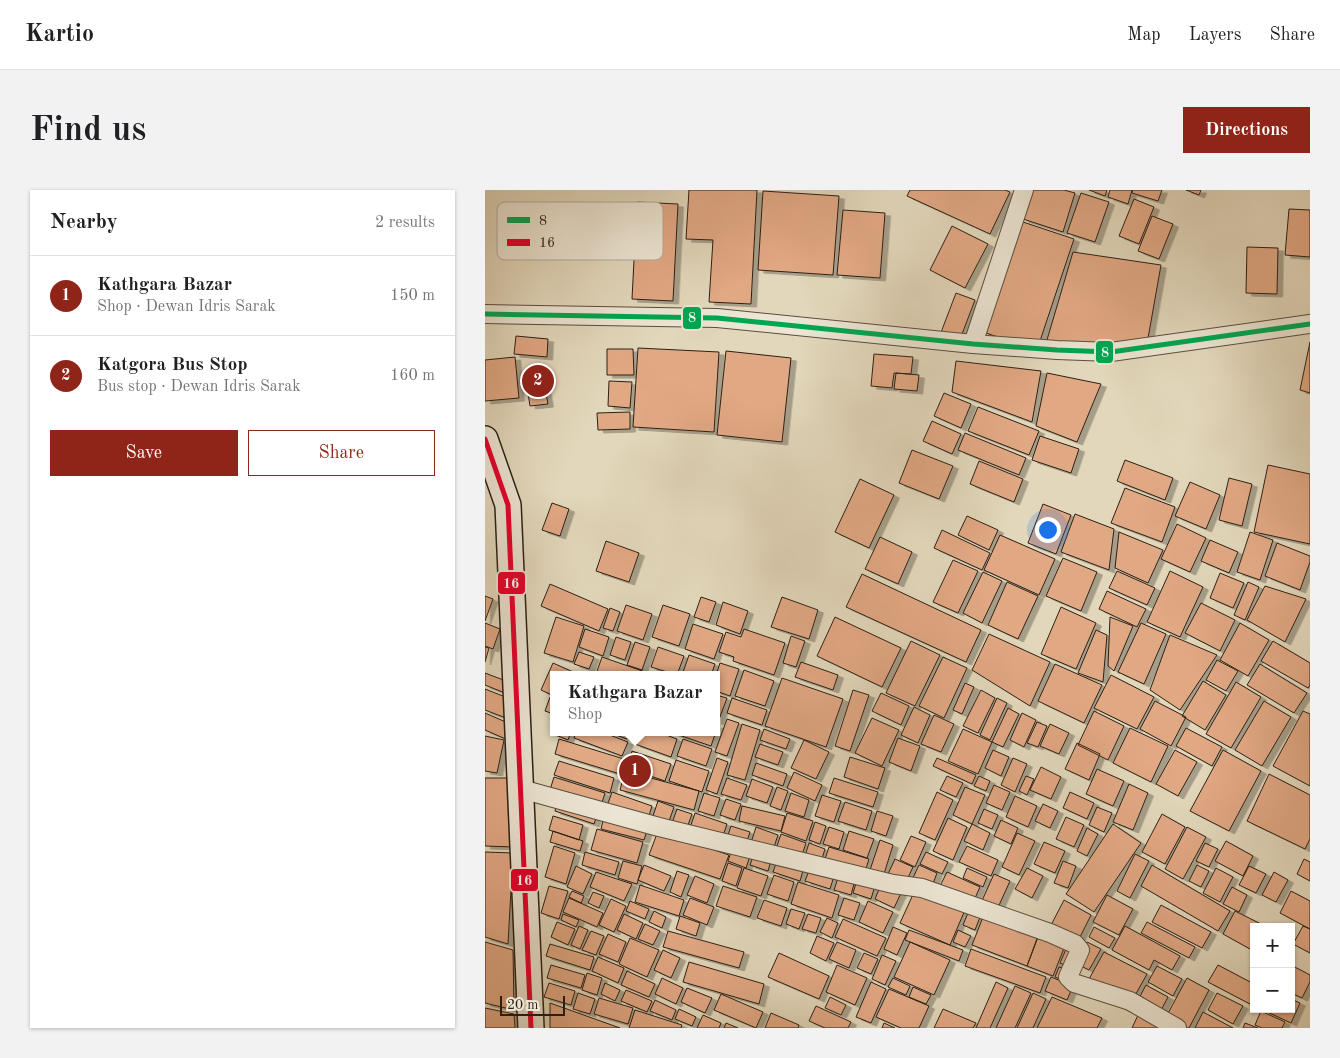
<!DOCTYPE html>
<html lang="en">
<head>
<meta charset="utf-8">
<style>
  :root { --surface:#fff; --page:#f2f2f2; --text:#202124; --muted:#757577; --line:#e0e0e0; --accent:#8f2418 }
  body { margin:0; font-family:"Old Standard TT",serif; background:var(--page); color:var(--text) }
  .controls { position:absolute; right:15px; bottom:15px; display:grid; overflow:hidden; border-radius:0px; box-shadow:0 1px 4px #0004 }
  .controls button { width:45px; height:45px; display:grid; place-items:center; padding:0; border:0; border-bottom:1px solid var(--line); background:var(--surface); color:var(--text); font:25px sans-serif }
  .scale { position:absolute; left:15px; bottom:12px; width:65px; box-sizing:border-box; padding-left:5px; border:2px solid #2c2016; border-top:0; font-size:14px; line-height:18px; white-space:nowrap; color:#2c2016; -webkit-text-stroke:4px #ece5d3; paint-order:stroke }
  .you { position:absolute; left:562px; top:339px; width:18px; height:18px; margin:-12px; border:4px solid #fff; border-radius:50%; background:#1a73e8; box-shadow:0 0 0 8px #1a73e833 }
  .badge { display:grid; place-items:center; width:32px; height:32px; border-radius:50%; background:var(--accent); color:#fff; font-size:16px; font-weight:700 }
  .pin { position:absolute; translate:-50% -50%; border:2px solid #fff; box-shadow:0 1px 5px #0006 }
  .popup { position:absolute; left:65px; top:481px; width:170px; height:65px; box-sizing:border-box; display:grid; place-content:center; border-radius:0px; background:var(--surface); filter:drop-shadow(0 1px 4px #0005); font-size:16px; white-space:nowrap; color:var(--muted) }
  .popup b { font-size:19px; color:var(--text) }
  .popup::after { content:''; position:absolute; left:50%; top:100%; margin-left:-10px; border:10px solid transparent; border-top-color:var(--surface) }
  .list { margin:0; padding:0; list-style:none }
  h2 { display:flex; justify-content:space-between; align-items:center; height:65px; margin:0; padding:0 20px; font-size:21px }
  h2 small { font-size:16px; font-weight:400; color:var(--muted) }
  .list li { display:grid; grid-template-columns:32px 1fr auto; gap:15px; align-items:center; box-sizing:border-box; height:80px; padding:0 20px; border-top:1px solid var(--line) }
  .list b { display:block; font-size:19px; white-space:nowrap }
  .list p { margin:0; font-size:16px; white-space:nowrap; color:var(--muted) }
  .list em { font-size:16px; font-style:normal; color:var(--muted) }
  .actions { display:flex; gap:10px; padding:15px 20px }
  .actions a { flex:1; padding:11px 0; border:1px solid var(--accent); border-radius:0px; text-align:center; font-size:18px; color:var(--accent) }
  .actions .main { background:var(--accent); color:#fff }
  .map { position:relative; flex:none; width:825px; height:838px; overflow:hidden; border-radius:0px }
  header { display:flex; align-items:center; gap:30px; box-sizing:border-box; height:70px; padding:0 25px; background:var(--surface); border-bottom:1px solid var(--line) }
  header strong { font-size:24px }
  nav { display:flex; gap:28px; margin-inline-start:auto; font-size:18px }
  .intro { display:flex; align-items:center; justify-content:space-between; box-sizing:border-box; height:120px; padding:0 30px }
  h1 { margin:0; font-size:35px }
  .button { padding:12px 22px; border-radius:0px; background:var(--accent); color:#fff; font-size:18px; font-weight:700 }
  main { display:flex; gap:30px; padding:0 30px }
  aside { flex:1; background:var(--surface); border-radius:0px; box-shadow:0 1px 4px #0004 }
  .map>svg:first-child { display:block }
  .building { fill:#e1a884; stroke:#2c2016; filter:url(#shadow) }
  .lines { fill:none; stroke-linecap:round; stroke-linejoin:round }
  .minor-casing { stroke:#5a4e3f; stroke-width:20 }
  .secondary-casing { stroke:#2c2016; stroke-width:28 }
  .minor { stroke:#ece5d3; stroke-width:18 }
  .secondary { stroke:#ece5d3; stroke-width:25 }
  .bus-1-casing { stroke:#ece5d3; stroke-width:9 }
  .bus-2-casing { stroke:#ece5d3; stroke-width:9 }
  .bus-1 { stroke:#00a651; stroke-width:5 }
  .bus-2 { stroke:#e4002b; stroke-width:5 }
  .key { fill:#ece5d3; stroke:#b2aa9a; stroke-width:1 }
  .key-label { font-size:14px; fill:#2c2016 }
  .line-badge { stroke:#ece5d3; stroke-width:2 }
  .badge-label { font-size:14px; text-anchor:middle; font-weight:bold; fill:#fff }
</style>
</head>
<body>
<header>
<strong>Kartio</strong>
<nav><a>Map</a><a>Layers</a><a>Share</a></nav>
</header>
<div class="intro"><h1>Find us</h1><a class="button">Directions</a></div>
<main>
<aside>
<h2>Nearby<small>2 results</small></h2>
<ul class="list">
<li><span class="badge">1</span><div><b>Kathgara Bazar</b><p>Shop · Dewan Idris Sarak</p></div><em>150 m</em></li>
<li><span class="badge">2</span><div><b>Katgora Bus Stop</b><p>Bus stop · Dewan Idris Sarak</p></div><em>160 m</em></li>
</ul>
<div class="actions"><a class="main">Save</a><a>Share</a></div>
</aside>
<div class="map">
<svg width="825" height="838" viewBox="0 0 825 838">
  <defs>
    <filter id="shadow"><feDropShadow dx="5.5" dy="3" stdDeviation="0" flood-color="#0004"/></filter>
  </defs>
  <rect width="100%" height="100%" fill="#e2d7bb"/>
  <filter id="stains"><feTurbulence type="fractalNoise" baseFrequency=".004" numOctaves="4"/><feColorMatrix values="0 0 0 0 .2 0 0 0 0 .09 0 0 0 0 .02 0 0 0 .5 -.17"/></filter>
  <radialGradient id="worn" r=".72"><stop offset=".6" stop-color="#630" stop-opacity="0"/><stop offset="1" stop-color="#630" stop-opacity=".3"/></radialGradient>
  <path class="building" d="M204 0H272L266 114 224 112 228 50 201 49Z
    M425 0H520L525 2 505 44 422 6Z
    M547 0H579L590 3 578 42 538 29Z
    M604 0H622L620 6Z
    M625 0H647L643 14 623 7Z
    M648 0H677L673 11 647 3Z
    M701 0H716L714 5Z
    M278 1 354 6 348 85 273 80Z
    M596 3 624 12 610 52 582 43Z
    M649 9 669 17 654 54 634 46Z
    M152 12 193 14 188 111 147 109Z
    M804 19 825 20V67L800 65Z
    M358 20 400 23 395 88 352 85Z
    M667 26 688 34 674 69 653 61Z
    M535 31 589 49 552 160 498 142Z
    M467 36 503 54 480 98 445 80Z
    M762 57 793 58 792 104 761 103Z
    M588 62 676 75 662 154 559 160Z
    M471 103 490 110 474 152 455 145Z
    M31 146 63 149 62 167 29 164Z
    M825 152V203L815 200Z
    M153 158 234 162 229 242 148 237Z
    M122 159H148L149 185H122Z
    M241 161 306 168 297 252 232 245Z
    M389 164 428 167 426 184 409 183 407 198 386 196Z
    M30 167 34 208 0 211V170Z
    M471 171 556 181 547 232 467 202Z
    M57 181 63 214 45 216 40 184Z
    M411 183 434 185 432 201 409 199Z
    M562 183 616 194 592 252 551 236Z
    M124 191 147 192 145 218 123 216Z
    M459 203 486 214 476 238 449 226Z
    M493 217 554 241 544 265 483 241Z
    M145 222V239L113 240 112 223Z
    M447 231 476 244 467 264 438 251Z
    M480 243 541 268 534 285 473 260Z
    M555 246 594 259 586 283 547 270Z
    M427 260 468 276 454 309 414 293Z
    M640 270 688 288 680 310 632 291Z
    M494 271 538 289 529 312 485 294Z
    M783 275 825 284V354L769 342Z
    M744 288 767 294 757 336 734 330Z
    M375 289 409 305 384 358 350 342Z
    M705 292 735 305 721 339 690 326Z
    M640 298 690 317 677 352 626 333Z
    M67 313 84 319 75 346 57 340Z
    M558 314 586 325 571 364 543 353Z
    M590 324 629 339 624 380 576 362Z
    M482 326 513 340 504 360 473 345Z
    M692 334 721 348 705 382 676 369Z
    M457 340 505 363 497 380 449 358Z
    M634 342 678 360 663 393 630 378Z
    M765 342 788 350 775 390 752 382Z
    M515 345 570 369 554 405 499 380Z
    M395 347 427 362 413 394 380 379Z
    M725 350 753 362 744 383 716 371Z
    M121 351 154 363 144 392 111 381Z
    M792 353 825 366V372L815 400 780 386Z
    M578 368 612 382 596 421 561 406Z
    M468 370 493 381 473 423 448 412Z
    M632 381 670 398 662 415 624 398Z
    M685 381 718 397 695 447 662 432Z
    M498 382 517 391 497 433 478 423Z
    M735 383 759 393 748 418 725 408Z
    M377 384 496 440 481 472 361 417Z
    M522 392 553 406 533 449 503 435Z
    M763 392 774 397 760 430 749 425Z
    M65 394 123 419 114 441 56 416Z
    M780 396 821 409 800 452 762 430Z
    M622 401 661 419 652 437 614 419Z
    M0 406 8 409 0 431Z
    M216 407 231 412 224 432 209 427Z
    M297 407 333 420 324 449 286 437Z
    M238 412 263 421 255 444 231 435Z
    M716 413 750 430 735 461 700 443Z
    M141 415 167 424 158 450 132 441Z
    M178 415 205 424 194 456 167 447Z
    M576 417 611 433 591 479 556 464Z
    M125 418 135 422 128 441 118 438Z
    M71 427 99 436 88 472 59 463Z
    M350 427 416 458 397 497 332 466Z
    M625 427 648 436 629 481 623 476Z
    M0 433 15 439 8 459 0 456Z
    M656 433 681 444 659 494 633 482Z
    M755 433 784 450 763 486 735 470Z
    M208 434 238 444 229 469 200 459Z
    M100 439 124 447 118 466 94 457Z
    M259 439 300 453 289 485 248 471 249 467 234 462 241 442 256 447Z
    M611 440 622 445 618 492 593 483Z
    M504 444 565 472 545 516 487 480Z
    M685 445 732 465 695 520 665 500Z
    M306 446 320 451 311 477 298 473Z
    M131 447 146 452 140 470 125 465Z
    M426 451 455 465 430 516 401 503Z
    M788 451 825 473V495L823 498 776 471Z
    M150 452 165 457 157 480 142 475Z
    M0 457 4 458 0 472Z
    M173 457 199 466 192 485 166 477Z
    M94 462 109 467 104 479 89 474Z
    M204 465 230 474 226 485H197Z
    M117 467 169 485 111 484Z
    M458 467 482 478 459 528 434 516Z
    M732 470 753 481 741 501 721 490Z
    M316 472 353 485 348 500 310 487Z
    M68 473 95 485H69V506L56 500Z
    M235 473 254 479 245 506 231 501V485Z
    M570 474 617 495 599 533 553 511Z
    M775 474 822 503 809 523 762 495Z
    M259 480 289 491 280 516 250 506Z
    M0 483 29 494 25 505 0 495Z
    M626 485 669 507 652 539 609 518Z
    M297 488 358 509 341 557 280 536Z
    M718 491 741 505 720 540 697 526Z
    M751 492 776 507 746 558 721 544Z
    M480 493 489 497 477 524 468 520Z
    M0 499 28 510 21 528 0 520Z
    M368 500 384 505 365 561 350 556Z
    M496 500 510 508 493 543 478 536Z
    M396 503 424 516 416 535 387 521Z
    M231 505 242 508 233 532 231 531Z
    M65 507 69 509V524L60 521Z
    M247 508 282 520 277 535 242 523Z
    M512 508 522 513 505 550 495 545Z
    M670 511 701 527 686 556 655 539Z
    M779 511 806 527 777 576 750 560Z
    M429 517 445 525 433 553 416 545Z
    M523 518 534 524 518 557 507 552Z
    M609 521 639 536 623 570 593 555Z
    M818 521 825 524V596L788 576Z
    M0 523 30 536 23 550 0 540Z
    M537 523 551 530 539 557 525 550Z
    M449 525 469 534 456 562 436 554Z
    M387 528 414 540 397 576 370 563Z
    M242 529 254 533 242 566 230 562Z
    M552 532 562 536 553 557 542 553Z
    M257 534 275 540 260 590 242 585Z
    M565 534 584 543 574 564 555 556Z
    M69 535V542H86L83 550 66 543Z
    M231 535 233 536 226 556 185 542H231Z
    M645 538 683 556 666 592 628 573Z
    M701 538 737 557 727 576 691 556Z
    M279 539 305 549 301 559 275 550Z
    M478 539 507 552 493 584 463 571Z
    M91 542H117L143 552 137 566 89 548Z
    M123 542H144L142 549Z
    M154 542H173L192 549 186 567 150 554Z
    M0 546 19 550 12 583 0 581Z
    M413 548 435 556 426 581 404 572Z
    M74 549 139 569 135 584 70 564Z
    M198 549 227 559 221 576 192 566Z
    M319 550 344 562 331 589 306 578Z
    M592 553 615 564 604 590 580 579Z
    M275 554 298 562 293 575 270 567Z
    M508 560 524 567 516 586 500 578Z
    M690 560 712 572 693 606 671 594Z
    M738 560 776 581 744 641 705 621Z
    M147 561 186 574 180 591 142 578Z
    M365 567 400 578 393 599 359 587Z
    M232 568 243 572 232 604 221 600Z
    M452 568 491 585 487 594 448 576Z
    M528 568 542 574 530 602 516 595Z
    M191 570 224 581 217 602 184 591Z
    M74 571 129 588 125 603 69 585Z
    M271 573 302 584 298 596 267 585Z
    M556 577 576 587 566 609 545 600Z
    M612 579 639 591 628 616 601 604Z
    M140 581 214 601 209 620 135 600Z
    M309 582 337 595 330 611 302 598Z
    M784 584 825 605V649L820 659 762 631Z
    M462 586 478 593 471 607 455 600Z
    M494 586 505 591 501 601 489 596Z
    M541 586 549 589 542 605 534 601Z
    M69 587 120 603 115 619 64 603Z
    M0 588H30L29 657 0 656Z
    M242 588 262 595 256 610 236 604Z
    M349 588 393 602 388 617 344 603Z
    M267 589 288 597 282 613 261 606Z
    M644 594 663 603 648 640 628 632Z
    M509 595 525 602 517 620 501 613Z
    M292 597 303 601 296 620 285 616Z
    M480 597 500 605 487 634 468 625Z
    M127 602 167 616 162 632 121 619Z
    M452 602 468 610 450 650 434 643Z
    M585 602 609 613 602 629 578 618Z
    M219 603 235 608 229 626 213 621Z
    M306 603 324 610 319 627 300 621Z
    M337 605 356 611 349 632 330 626Z
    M530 606 552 616 543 637 521 627Z
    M241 609 256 614 250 630 235 625Z
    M173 611 189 617 182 637 166 632Z
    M72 612 112 625 109 634 70 621Z
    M360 612 387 621 381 640 353 631Z
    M558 614 573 621 565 638 550 631Z
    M257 616 300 626 296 641 254 631Z
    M612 617 627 623 619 642 604 635Z
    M192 619 207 624 202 638 187 633Z
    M499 619 513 625 507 639 493 633Z
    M392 621 408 626 401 646 386 641Z
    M120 622 164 634 159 650 116 639Z
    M210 623 242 634 237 649 205 638Z
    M302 623 328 631 321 651 296 642Z
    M677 624 700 637 680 674 657 662Z
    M68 626 98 635 94 650 64 640Z
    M581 627 599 635 589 657 571 649Z
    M463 628 482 637 468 670 448 661Z
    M516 630 533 638 526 654 509 646Z
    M330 632 341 636 335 654 324 650Z
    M487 634 505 643 498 660 479 651Z
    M628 634 656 653 609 722 581 704Z
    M246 636 265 642 260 658 241 651Z
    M271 637 293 645 287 663 265 656Z
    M344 637 359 642 354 659 338 654Z
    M702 637 721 647 698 689 680 679Z
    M602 638 613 644 602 666 592 661Z
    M112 639 158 652 152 673 106 660Z
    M68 641 98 651 95 661 65 652Z
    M173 641 244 665 235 689 164 665Z
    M364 641 389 649 382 668 358 660Z
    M532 643 550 651 534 685 517 677Z
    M296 644 321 653 315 671 290 662Z
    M426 646 441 652 430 677 415 670Z
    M395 650 408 655 399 684 385 680Z
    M741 651 768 666 758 686 730 671Z
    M559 652 580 661 570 683 549 674Z
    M324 653 340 659 335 675 319 669Z
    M720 653 733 659 724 677 711 671Z
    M69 656 90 663 81 694 60 687Z
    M248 656 266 663 261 678 243 671Z
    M482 656 513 670 506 686 474 672Z
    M344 657 384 669 379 685 339 672Z
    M270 661 287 667 283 681 265 675Z
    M0 662 28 663 23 754 0 747Z
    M100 662 134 672 130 685 97 675Z
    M441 662 463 672 457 684 435 674Z
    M650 664 664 671 645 708 632 701Z
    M293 668 319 677 315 691 288 682Z
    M410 669 428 677 420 694 402 686Z
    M819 669 825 672V691L812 684Z
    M138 671 157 676 152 694 133 688Z
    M578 671 591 676 583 698 569 693Z
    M243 673 257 678 251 696 237 691Z
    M159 675 186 686 179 701 153 690Z
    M434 675 452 683 446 699 427 690Z
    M667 675 745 721 733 741 656 696Z
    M712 675 724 681 716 697 704 691Z
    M91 676 107 684 98 704 82 697Z
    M764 676 781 684 771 703 754 695Z
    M259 678 283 686 276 706 252 698Z
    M325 678 349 686 345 699 320 691Z
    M482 678 502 687 498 697 478 688Z
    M542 678 558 686 547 708 530 699Z
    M731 678 748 687 735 712 718 703Z
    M192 681 204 685 196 707 185 702Z
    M111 682 147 694 139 711 105 697Z
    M462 682 495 697 487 715 453 700Z
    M789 682 803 690 791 712 777 705Z
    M509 684 525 691 511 722 495 715Z
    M289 685 309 692 303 711 282 704Z
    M354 685 370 690 366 705 349 700Z
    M210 686 229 694 222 713 202 705Z
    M373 687 391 692 386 709 368 703Z
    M313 692 354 705 347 728 306 714Z
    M397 692 417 701 409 718 390 709Z
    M155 695 199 710 194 726 150 712Z
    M64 696 83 701 74 729 56 723Z
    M238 696 272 707 265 727 231 716Z
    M747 697 762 705 754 722 738 714Z
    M431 698 480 720 465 755 415 733Z
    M87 701 99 706 96 713 84 707Z
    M806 701 825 711V739L795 723Z
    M108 702 119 706 114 718 103 713Z
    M622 705 648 719 634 745 608 732Z
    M84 708 118 723 112 737 78 722Z
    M205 708 229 717 222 735 198 725Z
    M359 708 375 713 369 730 353 725Z
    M126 709 141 716 129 742 114 735Z
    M279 710 302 718 296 736 272 728Z
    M579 710 606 725 592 753 564 739Z
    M145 711 164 719 160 729 141 721Z
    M383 711 408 722 398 743 374 732Z
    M676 715 726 742 717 758 667 732Z
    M485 718 497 722 490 740 478 735Z
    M306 719 320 723 314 739 301 734Z
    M169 721 181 727 177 738 164 732Z
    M750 721 778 735 777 737H769V753L765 759 738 744Z
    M500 722 554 743 542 776 487 755Z
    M78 724 94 730 91 737 76 730Z
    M139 724 158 733 151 749 132 740Z
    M323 724 336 728 331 743 317 739Z
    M195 726 215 733 211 746 191 739Z
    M342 728 353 733 347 748 335 742Z
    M358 729 401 748 392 766 350 747Z
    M72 732 90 739 83 755 66 747Z
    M662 732 710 757 704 768 656 743Z
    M160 734 175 741 168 755 153 749Z
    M94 736 103 740 95 759 86 755Z
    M640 736 695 766 687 780 669 770 664 780 627 760Z
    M818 736 825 739V763L808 754Z
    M408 737 422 743 412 765 399 759Z
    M609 737 630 748 624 758 604 747Z
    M424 740 478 760 474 771 420 750Z
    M473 740 486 746 480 757 468 752Z
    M106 741 119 746 111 765 97 760Z
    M183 741 259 762 254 778 178 757Z
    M555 742 581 753 568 786 542 776Z
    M123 744 141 752 133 772 114 764Z
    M332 746 349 753 341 771 325 763Z
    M145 748 174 760 162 787 134 774Z
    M0 752 28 760 29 820 0 813Z
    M352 752 371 760 364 778 344 769Z
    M425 752 465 770 449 805 409 787Z
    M602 752 616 759 604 780 590 773Z
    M65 754 109 767 105 780 61 766Z
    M582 757 592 761 585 777 575 773Z
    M486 759 561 787 555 803 480 776Z
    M178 760 195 768 186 788 169 780Z
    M619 762 662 784 647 811 604 789Z
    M294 763 344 786 334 809 283 787Z
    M379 763 393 769 386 784 372 778Z
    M397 765 411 771 400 795 387 789Z
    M113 767 139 778 133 793 107 781Z
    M204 772 279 794 274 814 198 792Z
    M66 775 100 785 96 798 62 788Z
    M352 775 382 788 370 815 341 802Z
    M733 775 769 794V808L765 814 723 792Z
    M806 775 825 785V792L817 808 806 803Z
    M672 776 697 789 688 806 663 792Z
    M574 777 584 780 579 791 570 787Z
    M142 781 170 794 164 807 136 795Z
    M102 783 117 788 112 805 97 800Z
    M566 787 588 796 582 810 560 801Z
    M177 788 198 798 191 814 170 804Z
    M408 788 425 796 421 805 403 797Z
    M702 788 724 800 704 838H700L681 827Z
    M386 792 401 799 386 833 371 827Z
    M511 792 523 798 505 838H491Z
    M64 793 90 801 86 815 59 807Z
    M120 793 135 800 130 811 116 804Z
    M661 795 683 807 674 824 652 812Z
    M530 796 546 803 530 838H511Z
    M428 797 446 805 441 814 424 807Z
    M202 798 227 808 220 823 196 812Z
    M404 799 444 816 434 838H416L391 827Z
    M141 800 167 811 162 822 136 811Z
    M93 803 110 809 105 824 88 819Z
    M548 803 561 809 548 838H532Z
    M732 803 758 816 748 834 723 820Z
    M236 804 278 822 271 838 229 820Z
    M345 807 361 815 356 825 340 818Z
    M567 807 617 828 612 838H552Z
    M114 808 148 818 143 834 109 824Z
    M806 809 815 813 806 833 776 819H806Z
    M170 810 191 820 187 830 165 821Z
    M65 813 135 838H65Z
    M331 816 366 832 363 838H340L324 831Z
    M0 818 29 824 30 838H0Z
    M194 819 211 827 207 836 190 829Z
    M458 819 491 833 488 838H449Z
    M150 820 197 835 196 838H144Z
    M776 821 800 832 797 838H777L770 835Z
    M718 822 748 838H710Z
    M286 823 314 835 313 838H280Z
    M654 823 684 838H647Z
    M218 825 236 833 234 838H212Z
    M241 833 253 838H239Z
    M399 833 410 838H397Z
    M760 833 773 838H758Z"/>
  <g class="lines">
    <g class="minor-casing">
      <path id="minor" d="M0 124 232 128 488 154 572 160 626 162 825 134
        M488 154 539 0
        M36 599 174 637 408 694 437 698 565 743 590 754 595 760 583 787 589 793 645 811 692 838"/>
    </g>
    <g class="secondary-casing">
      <path id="secondary" d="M0 249 23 315 46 838"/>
    </g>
    <use href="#minor" class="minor"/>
    <use href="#secondary" class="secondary"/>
    <g class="bus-1-casing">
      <path id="bus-1" d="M0 124 232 128 488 154 572 160 626 162 825 134"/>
    </g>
    <g class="bus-2-casing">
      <path id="bus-2" d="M0 249 23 315 46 838"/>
    </g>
    <use href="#bus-1" class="bus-1"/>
    <use href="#bus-2" class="bus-2"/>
  </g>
  <rect x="12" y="12" width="166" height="58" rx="8" class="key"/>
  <rect x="22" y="27" width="23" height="6" fill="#00a651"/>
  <rect x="22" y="49" width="23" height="7" fill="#e4002b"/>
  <g class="key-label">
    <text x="54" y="35">8</text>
    <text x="54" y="57">16</text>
  </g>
  <g class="line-badge">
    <rect x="197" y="116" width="20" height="24" rx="5" fill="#00a651"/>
    <rect x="610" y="150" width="19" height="24" rx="5" fill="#00a651"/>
    <rect x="12" y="381" width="29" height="24" rx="5" fill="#e4002b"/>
    <rect x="25" y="678" width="29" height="24" rx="5" fill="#e4002b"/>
  </g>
  <g class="badge-label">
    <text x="207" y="132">8</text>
    <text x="620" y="167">8</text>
    <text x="26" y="398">16</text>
    <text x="39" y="695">16</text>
  </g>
  <rect width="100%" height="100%" filter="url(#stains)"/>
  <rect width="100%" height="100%" fill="url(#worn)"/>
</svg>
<div class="controls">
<button>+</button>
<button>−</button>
</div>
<div class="scale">20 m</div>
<div class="you"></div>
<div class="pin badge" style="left:150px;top:581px">1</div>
<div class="popup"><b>Kathgara Bazar</b>Shop</div>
<div class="pin badge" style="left:53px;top:191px">2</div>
</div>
</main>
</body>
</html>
